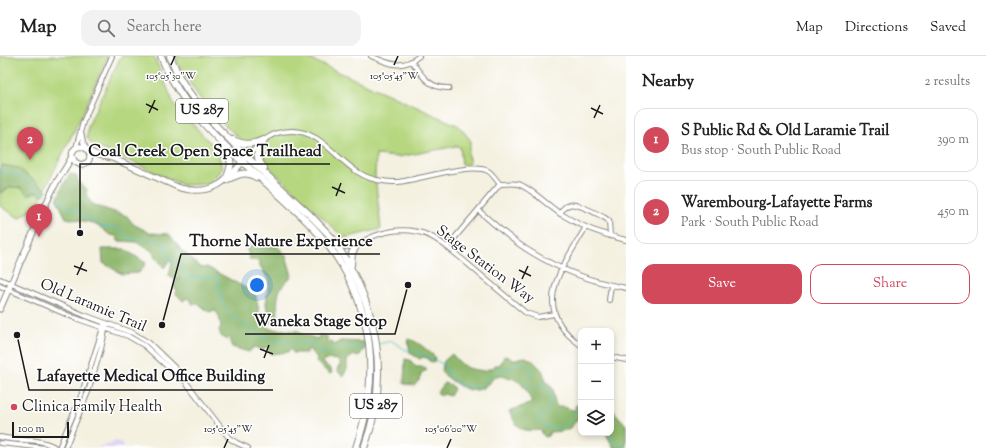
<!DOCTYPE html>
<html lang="en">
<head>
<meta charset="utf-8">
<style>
  :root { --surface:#fff; --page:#f2f2f2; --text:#222; --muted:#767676; --line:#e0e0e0; --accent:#d1495b }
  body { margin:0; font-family:"Sorts Mill Goudy",serif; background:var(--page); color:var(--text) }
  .controls { position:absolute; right:12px; bottom:12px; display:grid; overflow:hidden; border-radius:8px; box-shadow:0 2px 6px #0003 }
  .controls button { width:36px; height:36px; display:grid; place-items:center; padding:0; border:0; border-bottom:1px solid var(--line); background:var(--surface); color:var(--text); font:20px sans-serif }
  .scale { position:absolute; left:12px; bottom:10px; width:57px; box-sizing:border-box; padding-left:4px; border:2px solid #1c1c1c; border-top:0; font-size:11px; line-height:14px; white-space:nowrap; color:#1c1c1c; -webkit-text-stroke:3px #fff; paint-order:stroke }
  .you { position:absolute; left:257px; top:229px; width:14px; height:14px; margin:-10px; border:3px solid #fff; border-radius:50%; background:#1a73e8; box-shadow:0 0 0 6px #1a73e833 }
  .badge { display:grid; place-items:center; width:26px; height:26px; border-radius:50%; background:var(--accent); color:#fff; font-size:13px; font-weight:700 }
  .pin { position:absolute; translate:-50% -33px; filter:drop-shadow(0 1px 2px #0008) }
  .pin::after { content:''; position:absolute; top:21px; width:14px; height:12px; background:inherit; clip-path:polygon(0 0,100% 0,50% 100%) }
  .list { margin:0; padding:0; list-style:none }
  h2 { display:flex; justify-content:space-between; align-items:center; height:52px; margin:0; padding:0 16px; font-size:17px }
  h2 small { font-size:13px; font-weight:400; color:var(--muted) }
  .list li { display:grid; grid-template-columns:26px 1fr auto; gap:12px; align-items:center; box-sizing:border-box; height:64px; margin:0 8px 8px; padding:0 8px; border:1px solid var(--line); border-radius:12px }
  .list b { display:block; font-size:15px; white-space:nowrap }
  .list p { margin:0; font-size:13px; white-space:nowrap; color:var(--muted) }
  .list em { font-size:13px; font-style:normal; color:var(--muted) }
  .actions { display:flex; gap:8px; padding:12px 16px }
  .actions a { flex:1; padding:9px 0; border:1px solid var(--accent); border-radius:12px; text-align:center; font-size:14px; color:var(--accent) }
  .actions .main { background:var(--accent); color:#fff }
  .icon { flex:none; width:22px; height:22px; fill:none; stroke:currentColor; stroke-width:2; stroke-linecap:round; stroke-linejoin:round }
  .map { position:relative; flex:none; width:626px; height:392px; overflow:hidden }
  header { display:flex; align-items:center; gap:24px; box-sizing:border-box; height:56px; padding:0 20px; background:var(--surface); border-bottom:1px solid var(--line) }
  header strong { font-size:19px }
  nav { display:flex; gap:22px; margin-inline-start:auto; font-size:14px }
  .search { width:280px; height:36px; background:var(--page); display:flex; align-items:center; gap:10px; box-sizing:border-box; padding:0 14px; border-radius:12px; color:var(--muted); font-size:15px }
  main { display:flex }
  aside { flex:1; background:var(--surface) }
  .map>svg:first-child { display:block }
  .built { fill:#e1d4f4 }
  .green { fill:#b6d77f; stroke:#697a4e }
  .forest { fill:#90b86e; stroke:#566a45 }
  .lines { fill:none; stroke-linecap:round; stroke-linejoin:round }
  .stream { stroke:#53c1c9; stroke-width:1 }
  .minor-casing { stroke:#88867e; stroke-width:6 }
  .tertiary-casing { stroke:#88867e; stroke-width:7 }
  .primary-casing { stroke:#88867e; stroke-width:8 }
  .minor { stroke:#fff; stroke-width:4 }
  .tertiary { stroke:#fff; stroke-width:5 }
  .primary { stroke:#fff; stroke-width:6 }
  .ticks { fill:none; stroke:#1c1c1c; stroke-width:1.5 }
  .poi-dot { fill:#d1495b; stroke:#fff; stroke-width:1.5 }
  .labels { text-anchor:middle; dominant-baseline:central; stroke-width:3; stroke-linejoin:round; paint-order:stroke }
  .shield { fill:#fff; stroke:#606060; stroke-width:1 }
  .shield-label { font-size:14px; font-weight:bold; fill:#1c1c1c }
  .street-label { font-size:15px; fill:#1c1c1c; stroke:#fff }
  .poi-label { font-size:15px; fill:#1c1c1c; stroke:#fff; text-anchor:start }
  .ticks-label { font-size:10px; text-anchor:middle; fill:#1c1c1c; stroke:#fff; stroke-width:3; stroke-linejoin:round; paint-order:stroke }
  .leader { fill:none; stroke:#1c1c1c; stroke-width:1.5 }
  .callout-dot { fill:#1c1c1c; stroke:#fff; stroke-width:1.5 }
  .callout-label { font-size:16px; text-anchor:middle; font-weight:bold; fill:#1c1c1c; stroke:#fff; stroke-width:3; stroke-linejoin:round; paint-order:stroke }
</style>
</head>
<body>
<header>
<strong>Map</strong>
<div class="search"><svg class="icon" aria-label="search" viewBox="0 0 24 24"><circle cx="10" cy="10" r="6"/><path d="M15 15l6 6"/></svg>Search here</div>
<nav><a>Map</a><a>Directions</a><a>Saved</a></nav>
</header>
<main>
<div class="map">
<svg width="626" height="392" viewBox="0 0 626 392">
  <rect width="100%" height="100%" fill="#fff"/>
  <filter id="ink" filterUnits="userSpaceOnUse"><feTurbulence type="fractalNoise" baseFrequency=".025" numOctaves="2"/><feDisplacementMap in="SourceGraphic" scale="8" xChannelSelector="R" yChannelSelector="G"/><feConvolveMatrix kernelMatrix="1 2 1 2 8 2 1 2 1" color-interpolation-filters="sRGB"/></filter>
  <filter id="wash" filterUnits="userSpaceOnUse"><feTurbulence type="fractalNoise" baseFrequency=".012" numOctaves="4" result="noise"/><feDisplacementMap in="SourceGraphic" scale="16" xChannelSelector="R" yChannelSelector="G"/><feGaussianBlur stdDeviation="0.9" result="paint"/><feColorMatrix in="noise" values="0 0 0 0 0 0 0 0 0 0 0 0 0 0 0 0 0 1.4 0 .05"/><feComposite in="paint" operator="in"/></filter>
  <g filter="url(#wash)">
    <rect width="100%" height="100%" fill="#f4f1e1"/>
    <path class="built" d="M116 385 122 387 124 392H97Z"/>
    <path class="green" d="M0 0H108L82 59 36 151 19 162 0 150Z
      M121 0H154L174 48 218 95 222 112 209 128 183 129 110 96 94 91 87 82 88 70Z
      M176 0H303L459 70 471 85 468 99 470 108 462 109 460 91 457 90 398 101 376 99 375 119 381 173 344 182 206 51 179 11Z"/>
    <path class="forest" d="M2 109 18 112 47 134 43 140 36 136 28 139 21 132 11 131 0 137V111Z
      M70 118 76 119 79 126 87 133 86 140 93 149 127 160 133 168 150 177 169 178 182 195 202 212 207 211 253 236 256 240 261 265 270 273 299 275 302 278 318 283 319 279 327 280V287L331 285 335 289 340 285 365 286 366 292 362 295 361 298 357 301 354 299 347 304V313L343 320H342L337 314 338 311 341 309 338 304 330 303 321 306 331 313 332 317 330 318 316 306 317 302 311 296 310 293H308L307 297H293V295L290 293 288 296 271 298 268 294 269 291H265L264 294 254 291 249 296 232 291 230 286 231 282 230 281 227 284 221 280 219 274 221 270 219 260 215 254 209 256 199 248H192L191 243 189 244 187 241 185 244 183 245 176 238 177 234 174 231 175 226 180 224 181 222 176 224 169 220 172 206 169 205 164 212 151 194 136 186 118 185 116 180 110 179 100 171 89 166 66 162 57 144 63 129Z
      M253 188 254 191 259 192 263 190H277L286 199 292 220C276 234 277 240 278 261L270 267 266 248 269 225 257 204H250L247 193Z
      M102 193H124L146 207 139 217 122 218 103 207Z
      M408 283C418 285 427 294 435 301L434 306 429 305 427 302 423 301 420 303 410 297Z
      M452 298C464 312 467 313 485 315L488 313H492L495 309H500L504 300 509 301 512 304 525 301 532 304 542 314 546 325 553 333 555 347 558 352 561 350 573 354 576 353 575 350 581 347V363L576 364C570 376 562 375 550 376L548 380 545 381 542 378 541 374C520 376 518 373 509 355L532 347C525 328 517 320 496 320 492 324 488 328 484 331 470 341 452 325 441 316L444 305Z
      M405 303 410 304 416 311H425L427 314 421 317 420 323 415 329 404 328Z
      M444 327 451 329 454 333 450 340 444 338 440 340 437 336Z
      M611 352 626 369V392H614L607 380V377H611Z"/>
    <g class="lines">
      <path class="stream" d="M0 116C22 116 30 129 47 139
        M52 141 101 170 120 173C128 189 141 181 155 183 158 184 161 186 164 187L169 203 183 212 188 221H217L222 245 232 260 267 284 315 288 320 297 344 291 362 292 367 291
        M378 288 392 285 406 294 415 295 443 308 452 323 457 327 477 332 496 314H507L520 306C534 311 534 317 525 327L529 334 535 333 538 329 543 327C553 341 553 344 545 359H540L538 364 547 371 559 372 571 364 575 356 581 350
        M609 377 614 388C619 386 622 388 626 392"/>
    </g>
  </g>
  <g filter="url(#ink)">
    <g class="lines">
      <g class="minor-casing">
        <path id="minor" d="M371 0C389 8 402 14 419 0
          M412 6C422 20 430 33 449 32
          M81 75 83 86 86 92
          M76 92 83 66 112 0
          M247 101C261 86 270 75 292 75 329 75 344 122 383 125 388 126 393 126 398 126 418 124 473 106 488 115 493 118 496 124 500 128
          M478 154C495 169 512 185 531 196 560 214 593 226 626 232
          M560 158C562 154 564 150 569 149 577 146 597 158 605 162L609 165 610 180
          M357 189C378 175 405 169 430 180 441 185 452 195 462 203 483 221 504 239 526 257L538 261 554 258
          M447 191 500 128C506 128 513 127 518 128 530 131 549 151 561 158 580 170 603 179 626 184
          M0 223 84 259 133 277 149 287 176 313 229 382 237 387 248 392
          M0 230 75 262 128 280 145 290 181 323
          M609 244 611 229
          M581 289C528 253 562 212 586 171
          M611 301 626 304
          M0 381C17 386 41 381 56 392
          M0 387 46 392
          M59 392 81 340 104 269
          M65 392 88 336 101 293 106 270"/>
      </g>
      <g class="tertiary-casing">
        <path id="tertiary" d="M89 95 95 98 112 102 180 132C213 140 225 127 245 103
          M0 253C18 213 34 172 53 133 58 122 65 114 70 104 72 101 72 98 73 95 79 85 95 94 88 106L81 109 75 106 72 100"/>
      </g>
      <g class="primary-casing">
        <path id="primary" d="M161 0C191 77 265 118 318 177 346 208 364 247 369 288 373 326 368 356 356 392
          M170 0 179 21 188 35 205 58 220 74 247 101 310 159 337 187 345 190 357 189
          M233 84C245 90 252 88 264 84
          M264 84C257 96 254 100 264 112
          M224 93C234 106 231 110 226 124
          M226 124C237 119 245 114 256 121
          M335 187C378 249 391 320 364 392
          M351 209 352 197 357 189"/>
      </g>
      <use href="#minor" class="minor"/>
      <use href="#tertiary" class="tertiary"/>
      <use href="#primary" class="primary"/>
    </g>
  </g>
  <path class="ticks" d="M171 9 175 0M394 9 398 0M146 48 158 54M591 52 603 58M149 57 155 44M594 62 600 49M332 131 345 137M336 140 341 127M74 210 87 215M519 214 531 220M77 219 83 206M522 223 528 210M260 293 273 298M264 302 269 289M224 392 228 383M447 392 451 383"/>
  <circle class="poi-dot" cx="14" cy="351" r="4"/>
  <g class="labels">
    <g class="shield">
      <rect x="176" y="43" width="52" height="24" rx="3"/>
      <rect x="350" y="338" width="52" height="24" rx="3"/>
    </g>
    <g class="shield-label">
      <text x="202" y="55">US 287</text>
      <text x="376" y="350">US 287</text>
    </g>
    <g class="street-label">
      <text transform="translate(485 209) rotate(37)">Stage Station Way</text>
      <text transform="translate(93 250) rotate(23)">Old Laramie Trail</text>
    </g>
    <g class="poi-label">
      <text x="22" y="351">Clinica Family Health</text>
    </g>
  </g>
  <g class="ticks-label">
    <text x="171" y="23">105°05'30"W</text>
    <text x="394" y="23">105°05'45"W</text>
    <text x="228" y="376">105°05'45"W</text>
    <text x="451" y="376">105°06'00"W</text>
  </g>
  <path class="leader" d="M80 177L80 108H330M162 269L181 198H380M408 229L395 278H245M17 279L29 334H273"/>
  <g class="callout-dot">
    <circle cx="80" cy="177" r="4"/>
    <circle cx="162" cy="269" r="4"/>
    <circle cx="408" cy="229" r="4"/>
    <circle cx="17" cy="279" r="4"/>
  </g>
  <g class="callout-label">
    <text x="205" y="100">Coal Creek Open Space Trailhead</text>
    <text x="281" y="190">Thorne Nature Experience</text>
    <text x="320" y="270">Waneka Stage Stop</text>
    <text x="151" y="325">Lafayette Medical Office Building</text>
  </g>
</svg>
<div class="controls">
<button>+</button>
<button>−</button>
<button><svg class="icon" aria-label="layers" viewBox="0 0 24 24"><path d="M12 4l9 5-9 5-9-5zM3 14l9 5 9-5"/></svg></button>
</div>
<div class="scale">100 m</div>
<div class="you"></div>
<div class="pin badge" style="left:39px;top:181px">1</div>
<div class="pin badge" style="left:30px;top:104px">2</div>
</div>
<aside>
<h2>Nearby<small>2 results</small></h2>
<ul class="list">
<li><span class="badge">1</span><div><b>S Public Rd &amp; Old Laramie Trail</b><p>Bus stop · South Public Road</p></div><em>390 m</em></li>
<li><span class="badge">2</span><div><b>Warembourg-Lafayette Farms</b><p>Park · South Public Road</p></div><em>450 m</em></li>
</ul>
<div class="actions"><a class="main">Save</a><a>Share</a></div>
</aside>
</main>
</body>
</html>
